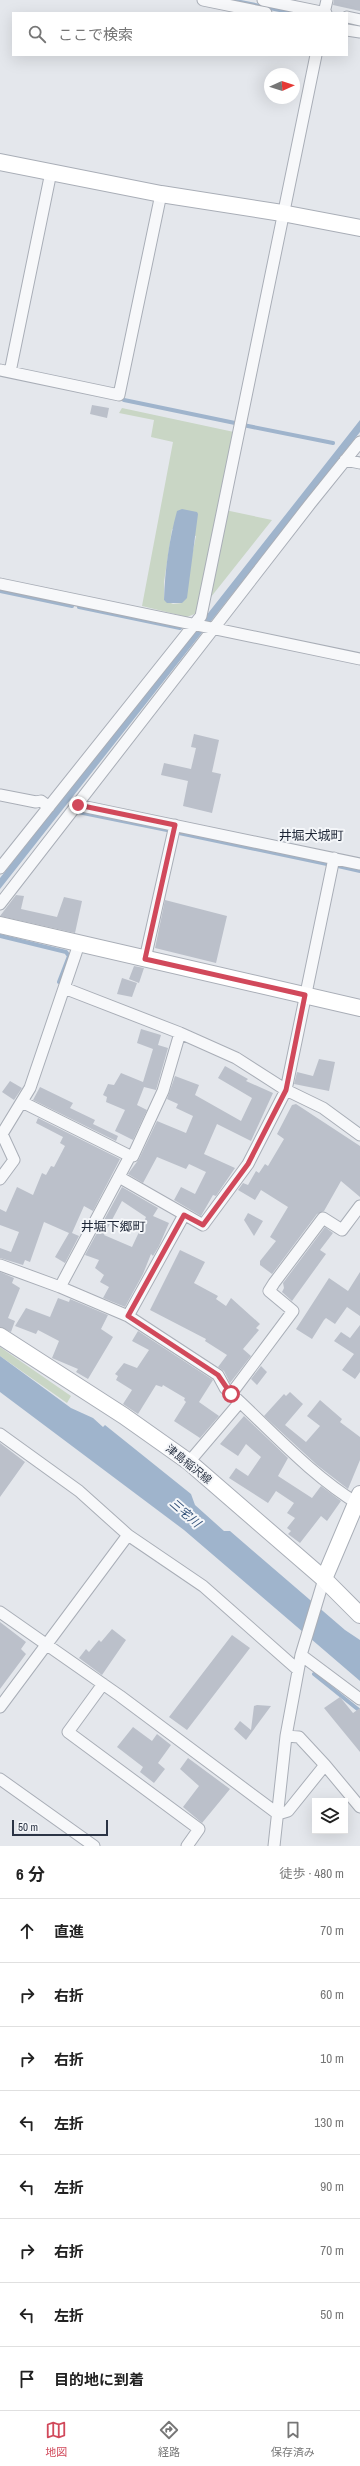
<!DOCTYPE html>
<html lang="ja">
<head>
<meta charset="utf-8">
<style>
  :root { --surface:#fff; --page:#f2f2f2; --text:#222; --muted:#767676; --line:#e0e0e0; --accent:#d1495b }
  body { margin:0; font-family:"Archivo Narrow","Noto Sans JP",sans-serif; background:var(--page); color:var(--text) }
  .controls { position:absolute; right:12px; bottom:12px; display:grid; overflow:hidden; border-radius:0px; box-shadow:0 4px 16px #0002 }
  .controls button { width:36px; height:36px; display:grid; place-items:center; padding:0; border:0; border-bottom:1px solid var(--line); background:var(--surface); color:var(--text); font:20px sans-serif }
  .compass { position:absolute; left:264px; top:68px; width:36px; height:36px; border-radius:50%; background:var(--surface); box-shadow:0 4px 16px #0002; rotate:87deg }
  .scale { position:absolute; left:12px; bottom:10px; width:96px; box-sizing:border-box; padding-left:4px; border:2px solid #2b3445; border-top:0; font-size:11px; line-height:14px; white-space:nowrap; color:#2b3445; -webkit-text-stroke:3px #f4f6f9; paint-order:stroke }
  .stop { position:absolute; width:12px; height:12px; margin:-9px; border:3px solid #d1495b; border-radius:50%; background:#fff }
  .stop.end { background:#d1495b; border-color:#fff; box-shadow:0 1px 4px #0008 }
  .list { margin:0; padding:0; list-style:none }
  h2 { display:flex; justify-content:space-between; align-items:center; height:52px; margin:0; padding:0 16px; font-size:17px }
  h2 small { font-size:13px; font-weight:400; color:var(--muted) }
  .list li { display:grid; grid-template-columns:26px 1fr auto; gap:12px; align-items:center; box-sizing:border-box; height:64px; padding:0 16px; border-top:1px solid var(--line) }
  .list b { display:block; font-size:15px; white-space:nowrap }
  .list em { font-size:13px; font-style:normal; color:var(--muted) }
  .icon { flex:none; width:22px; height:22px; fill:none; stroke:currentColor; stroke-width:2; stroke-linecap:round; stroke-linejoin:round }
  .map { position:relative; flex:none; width:360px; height:1846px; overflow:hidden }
  .search { position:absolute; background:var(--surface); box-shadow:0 4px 16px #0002; left:12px; right:12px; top:12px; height:44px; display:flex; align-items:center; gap:10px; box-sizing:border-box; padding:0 14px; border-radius:0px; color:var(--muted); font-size:15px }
  .sheet { height:564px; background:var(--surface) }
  nav { display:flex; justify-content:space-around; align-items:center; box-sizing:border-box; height:56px; border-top:1px solid var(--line); background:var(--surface); font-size:11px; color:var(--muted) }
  nav a { display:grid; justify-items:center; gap:2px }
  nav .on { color:var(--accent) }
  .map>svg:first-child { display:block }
  .green { fill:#c9d6c5; fill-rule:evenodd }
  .water { fill:#9fb4cc }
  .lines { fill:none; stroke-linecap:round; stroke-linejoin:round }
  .stream { stroke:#9fb4cc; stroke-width:4 }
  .building { fill:#bbc0ca; fill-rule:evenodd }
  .street-casing { stroke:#a9aeb7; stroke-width:13 }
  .secondary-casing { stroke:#a9aeb7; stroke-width:18 }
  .street { stroke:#f7f8fa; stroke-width:11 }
  .secondary { stroke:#fff; stroke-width:16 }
  .route { stroke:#d1495b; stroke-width:5 }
  .labels { text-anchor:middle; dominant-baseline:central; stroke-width:4; stroke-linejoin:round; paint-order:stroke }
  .street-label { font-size:11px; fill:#2b3445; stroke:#f4f6f9 }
  .water-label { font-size:12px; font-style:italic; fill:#34527a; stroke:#f4f6f9 }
  .quarter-label { font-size:13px; fill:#1d2536; stroke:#f4f6f9 }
</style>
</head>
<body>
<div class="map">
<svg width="360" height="1846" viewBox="0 0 360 1846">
  <rect width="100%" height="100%" fill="#e4e7ec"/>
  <path class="green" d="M122 408 234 432 197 613 187 617 142 606 173 442 151 437 154 420 119 413ZM172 529 196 536 182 603 173 604 164 600V582Z
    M225 510 272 520 207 602Z
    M0 1347 71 1396 67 1403 0 1356Z"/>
  <path class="water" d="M360 420V432L0 889V878Z
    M182 509 197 512 198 514 187 598 182 603H167L164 600C165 570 169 540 177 511Z
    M0 1356 71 1408 93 1418 103 1427 105 1425 191 1494 195 1505 224 1531H230L345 1630 360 1640V1681L184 1530 0 1392Z"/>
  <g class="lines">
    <path class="stream" d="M231 0 294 13
      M347 24 360 27
      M124 400 235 423
      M243 425 333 443
      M0 591 72 606
      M79 607 180 628
      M78 812 167 830
      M179 833 327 864
      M338 866 360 871
      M0 936 66 952 69 956 59 982
      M314 1674 360 1711"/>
  </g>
  <path class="building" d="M334 0H360V11L333 5Z
    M92 405 109 408 107 418 90 414Z
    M194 734 219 740 212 772 221 774 212 813 183 806 188 781 161 775 164 763 191 769 196 748 191 747Z
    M16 895 24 896 21 909 57 917 64 897 82 901 75 933 0 916Z
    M165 900 227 916 216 963 155 948Z
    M134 966 144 968 139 983 129 979Z
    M122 978 137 983 132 997 117 994Z
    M141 1029 161 1035 158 1045 168 1048 156 1090 144 1087 137 1105 147 1110 133 1140 115 1131 125 1110 106 1102 107 1097 103 1095 108 1084 114 1085 121 1073 143 1082 153 1049 137 1043Z
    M319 1059 335 1062 329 1091 294 1084 297 1072 313 1076Z
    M225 1066 248 1079 246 1081 273 1093 251 1141 217 1124 204 1154 235 1168 216 1196 213 1195 201 1216 174 1200 181 1187 195 1194 206 1172 189 1164 186 1169 157 1157 143 1183 128 1174 139 1159 157 1121 186 1133 193 1116 176 1108 178 1104 167 1099 175 1076 199 1085 195 1095 241 1121 252 1098 218 1078Z
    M10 1081 22 1088 14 1100 2 1092Z
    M40 1087 73 1103 70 1108 95 1120 93 1124 118 1136 116 1141 33 1100Z
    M296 1104 360 1146V1197L341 1181 324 1211 317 1214 272 1274 260 1265V1261L276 1241 270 1237 288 1207 261 1190 255 1200 238 1190 243 1183 248 1185 256 1171 259 1173 265 1164 268 1166 284 1139 277 1134 292 1105Z
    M38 1118 120 1159 93 1211 84 1206 72 1233 79 1236 65 1263 55 1257 69 1233 44 1222 30 1262 25 1260 23 1265 0 1258V1248L11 1252 19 1232 0 1225V1209L6 1212 17 1187 33 1195 42 1173 46 1175 51 1166 54 1167 65 1146 60 1143 63 1137 36 1123Z
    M122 1187 158 1208 153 1216 169 1223 159 1246 153 1256 151 1254 143 1274 125 1307 103 1298 109 1287 100 1282 104 1275 95 1268 99 1260 85 1255ZM122 1201 146 1217 132 1247 104 1235Z
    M248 1213 263 1221 254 1236 244 1220Z
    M325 1227 333 1233 320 1250 326 1254 292 1301 282 1292 284 1288 283 1283Z
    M180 1250 205 1262 194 1283 218 1296 216 1299 226 1306 231 1298 260 1324 256 1328 259 1330 243 1349 251 1356 230 1383 224 1371 218 1367 227 1355 205 1341 206 1339 150 1310Z
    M0 1272 14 1278 12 1283 20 1288 8 1318 15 1321 11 1332 0 1327Z
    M360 1272V1316L347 1307 335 1324 326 1318 324 1320 312 1339 296 1329 329 1278 348 1291Z
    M58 1298 69 1302 70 1299 108 1315 101 1329 113 1337 88 1379 76 1372 78 1369 52 1358 59 1341 38 1330 36 1334 15 1326 26 1308 50 1317Z
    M360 1325V1372L355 1379 342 1370 354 1354 334 1341 341 1332 350 1338Z
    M138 1331 213 1380 199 1402 219 1416 200 1438 174 1421 186 1402 184 1400 185 1398 163 1385 162 1387 156 1385 138 1414 123 1404 132 1390 116 1380 118 1376 115 1374 124 1363 137 1368 149 1350 132 1341Z
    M261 1366 267 1372 257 1385 251 1379Z
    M290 1392 303 1404 285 1425 306 1442 320 1426 307 1416 320 1400 342 1419 340 1422 360 1437V1460L348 1489 317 1465 264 1416 284 1394 286 1396Z
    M244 1416 288 1458 278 1476 312 1498 321 1486 341 1501 327 1521 321 1516 300 1543 288 1534 291 1531 287 1528 295 1518 287 1513 294 1503 276 1491 268 1503 229 1478 236 1468 248 1476 261 1457 246 1444 238 1456 220 1444Z
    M0 1443 25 1462 0 1497Z
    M0 1622 26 1642 21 1649 26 1654 0 1689Z
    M112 1629 126 1640 102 1675 79 1658 86 1649 89 1652 99 1640 101 1642Z
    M232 1635 250 1648 187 1730 169 1717Z
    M340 1697 353 1713 360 1708V1752L324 1708Z
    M257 1705 271 1706 246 1740 234 1729 240 1721 251 1730 254 1706Z
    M133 1727 152 1741 157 1734 171 1745 158 1763 165 1769 154 1783 140 1772 143 1767 117 1747Z
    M188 1758 230 1789 202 1823 183 1807 199 1786 180 1769Z"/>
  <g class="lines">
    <g class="street-casing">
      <path id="street" d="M203 0 266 13
        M263 0 326 13
        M324 13 327 0
        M347 17 360 20
        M347 30 360 32
        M0 370 119 395 161 194
        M10 372 51 172
        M345 460 360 463
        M0 584 360 659
        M0 795 36 802 41 801 49 807
        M77 805 360 864
        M0 868 201 616 316 55
        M0 904 310 504 360 442
        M145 959 175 825
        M64 988 180 1033 236 1058 286 1090 323 1108 360 1135
        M22 1102 130 1156
        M119 1177 203 1225 248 1164 286 1090 334 858
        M0 1179 14 1160 2 1134 30 1088 79 944
        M0 1265 60 1287 128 1316 218 1375 225 1388 240 1402 189 1462
        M60 1287 130 1156H133L163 1091 180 1033
        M128 1316 184 1215
        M231 1394 293 1311 269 1291 274 1283 323 1218 342 1230 360 1206
        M240 1402C278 1438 315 1478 360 1505
        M0 1434 79 1491 128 1535 203 1586 298 1670
        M0 1612 120 1696 278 1814
        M301 1655 360 1699
        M103 1684 68 1732 199 1829 187 1846
        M0 1707 128 1535
        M286 1736 299 1737 325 1765
        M0 1779 94 1846
        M278 1814 288 1811 325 1765 360 1807
        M274 1846 286 1736 301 1655 324 1579"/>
    </g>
    <g class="secondary-casing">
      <path id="secondary" d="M0 162 161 194 282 213 360 228
        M0 925 360 1008
        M0 1336 124 1416 189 1462 324 1579 360 1615
        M324 1579 360 1494"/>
    </g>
    <use href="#street" class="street"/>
    <use href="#secondary" class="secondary"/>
  </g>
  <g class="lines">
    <path class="route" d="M78 805 175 825 145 959 305 995 286 1090 248 1164 203 1225 184 1215 128 1316 218 1375 231 1394"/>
  </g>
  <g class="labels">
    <g class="street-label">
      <text transform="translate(189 1464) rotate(39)">津島稲沢線</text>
    </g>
    <g class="water-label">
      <text transform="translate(185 1513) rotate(41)">三宅川</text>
    </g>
    <g class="quarter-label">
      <text x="311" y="835">井堀犬城町</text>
      <text x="113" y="1226">井堀下郷町</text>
    </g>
  </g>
</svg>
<div class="controls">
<button><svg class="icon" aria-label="layers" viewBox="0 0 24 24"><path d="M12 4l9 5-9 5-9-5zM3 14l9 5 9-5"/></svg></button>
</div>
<svg class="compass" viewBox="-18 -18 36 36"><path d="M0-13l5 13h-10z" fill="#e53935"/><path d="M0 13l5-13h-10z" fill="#767676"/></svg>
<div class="scale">50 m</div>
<div class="stop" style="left:231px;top:1394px"></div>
<div class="stop end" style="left:78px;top:805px"></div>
<div class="search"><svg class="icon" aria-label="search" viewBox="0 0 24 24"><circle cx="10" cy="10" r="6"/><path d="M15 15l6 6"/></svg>ここで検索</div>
</div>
<section class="sheet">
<h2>6 分<small>徒歩 · 480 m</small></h2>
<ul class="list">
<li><svg class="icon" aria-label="ahead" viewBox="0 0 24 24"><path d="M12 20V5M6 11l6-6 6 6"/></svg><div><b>直進</b></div><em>70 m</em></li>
<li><svg class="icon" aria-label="right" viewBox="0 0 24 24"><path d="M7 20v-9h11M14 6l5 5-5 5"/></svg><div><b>右折</b></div><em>60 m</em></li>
<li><svg class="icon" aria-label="right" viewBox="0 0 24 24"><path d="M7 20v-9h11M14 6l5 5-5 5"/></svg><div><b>右折</b></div><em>10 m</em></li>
<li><svg class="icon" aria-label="left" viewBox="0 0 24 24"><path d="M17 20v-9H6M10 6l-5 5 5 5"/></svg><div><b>左折</b></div><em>130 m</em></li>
<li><svg class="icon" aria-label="left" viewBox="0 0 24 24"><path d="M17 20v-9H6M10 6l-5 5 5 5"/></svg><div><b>左折</b></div><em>90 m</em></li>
<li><svg class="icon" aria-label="right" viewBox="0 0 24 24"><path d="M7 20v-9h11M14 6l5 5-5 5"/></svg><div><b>右折</b></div><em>70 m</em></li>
<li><svg class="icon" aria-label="left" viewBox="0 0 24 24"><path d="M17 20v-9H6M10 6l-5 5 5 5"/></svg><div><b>左折</b></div><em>50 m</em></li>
<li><svg class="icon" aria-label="arrive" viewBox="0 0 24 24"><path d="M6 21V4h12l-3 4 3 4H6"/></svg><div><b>目的地に到着</b></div></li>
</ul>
</section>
<nav>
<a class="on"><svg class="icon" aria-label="map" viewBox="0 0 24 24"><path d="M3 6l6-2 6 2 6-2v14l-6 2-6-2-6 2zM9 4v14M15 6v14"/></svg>地図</a>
<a><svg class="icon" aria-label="directions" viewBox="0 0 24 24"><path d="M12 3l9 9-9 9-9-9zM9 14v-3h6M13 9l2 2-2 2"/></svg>経路</a>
<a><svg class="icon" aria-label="saved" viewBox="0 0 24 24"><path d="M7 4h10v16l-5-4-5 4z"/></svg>保存済み</a>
</nav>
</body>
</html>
